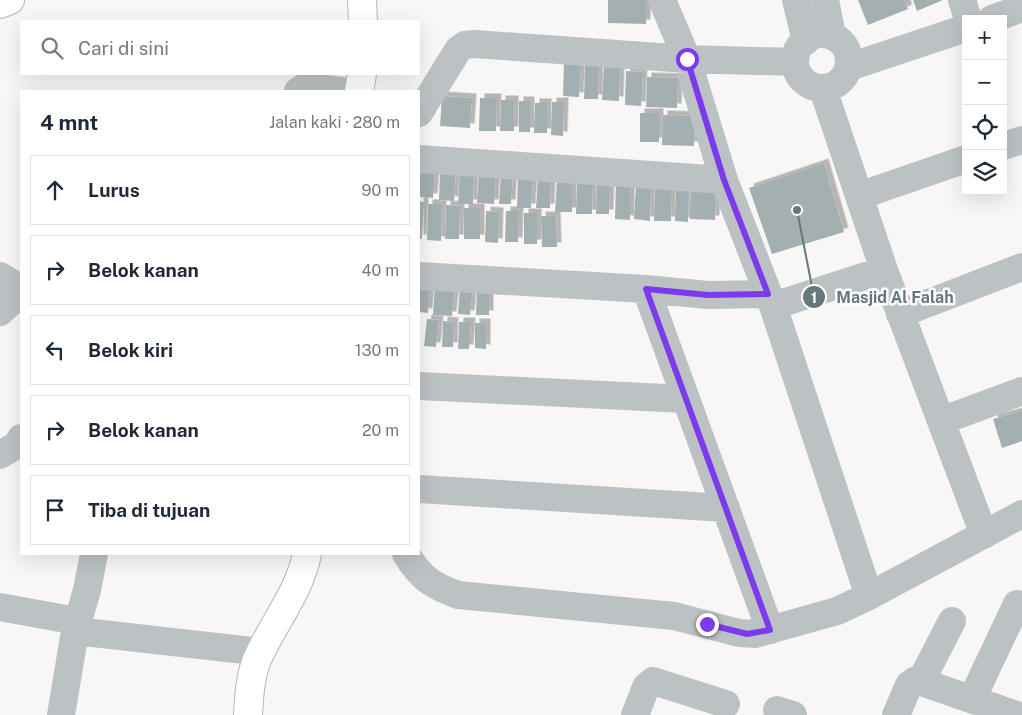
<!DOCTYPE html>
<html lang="id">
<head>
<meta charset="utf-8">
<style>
  :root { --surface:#fff; --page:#f2f2f3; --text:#1f2937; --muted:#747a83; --line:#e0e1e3 }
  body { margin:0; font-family:"Public Sans",sans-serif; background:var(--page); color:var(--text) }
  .controls { position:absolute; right:15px; top:15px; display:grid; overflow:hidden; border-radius:0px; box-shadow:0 5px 20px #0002 }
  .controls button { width:45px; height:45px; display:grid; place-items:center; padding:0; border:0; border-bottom:1px solid var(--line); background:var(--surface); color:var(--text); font:25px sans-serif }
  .stop { position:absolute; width:15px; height:15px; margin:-11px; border:4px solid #7c3aed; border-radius:50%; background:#fff }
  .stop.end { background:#7c3aed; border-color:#fff; box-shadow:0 1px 5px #0008 }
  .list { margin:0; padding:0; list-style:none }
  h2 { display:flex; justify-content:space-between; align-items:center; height:65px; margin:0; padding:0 20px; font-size:21px }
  h2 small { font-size:16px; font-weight:400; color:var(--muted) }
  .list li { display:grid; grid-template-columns:32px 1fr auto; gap:15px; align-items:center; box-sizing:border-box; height:70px; margin:0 10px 10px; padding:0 10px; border:1px solid var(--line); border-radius:0px }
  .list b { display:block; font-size:19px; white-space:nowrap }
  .list em { font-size:16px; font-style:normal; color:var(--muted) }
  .icon { flex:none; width:28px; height:28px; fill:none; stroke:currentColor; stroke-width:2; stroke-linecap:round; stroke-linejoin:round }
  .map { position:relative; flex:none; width:1022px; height:715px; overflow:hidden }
  .search { position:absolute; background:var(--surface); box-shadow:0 5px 20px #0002; left:20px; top:20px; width:400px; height:55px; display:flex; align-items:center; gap:12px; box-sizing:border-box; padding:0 18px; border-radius:0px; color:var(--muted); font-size:19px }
  .panel { position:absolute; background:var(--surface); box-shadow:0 5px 20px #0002; left:20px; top:90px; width:400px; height:465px; border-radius:0px }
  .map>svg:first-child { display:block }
  .building { fill:#a4afb2; filter:url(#shadow) }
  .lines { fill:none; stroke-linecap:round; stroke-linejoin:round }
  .major-casing { stroke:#b2b8bb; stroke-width:30 }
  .minor { stroke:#bcc2c4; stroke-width:28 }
  .major { stroke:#fff; stroke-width:28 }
  .route { stroke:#7c3aed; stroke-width:6 }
  .leader { fill:none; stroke:#65787e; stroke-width:2 }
  .callout-dot { fill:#65787e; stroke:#fff; stroke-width:2 }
  .mark-label { font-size:15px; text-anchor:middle; font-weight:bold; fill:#fff }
  .callout-label { font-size:16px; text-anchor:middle; font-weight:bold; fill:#65787e; stroke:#fff; stroke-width:5; stroke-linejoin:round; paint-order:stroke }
</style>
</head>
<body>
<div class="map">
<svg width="1022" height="715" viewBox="0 0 1022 715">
  <defs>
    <filter id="shadow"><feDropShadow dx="4.5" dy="-4.5" stdDeviation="0" flood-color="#0004"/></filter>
  </defs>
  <rect width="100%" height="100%" fill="#f8f7f5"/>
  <path class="building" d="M608 0H646V24L608 23Z
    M858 0H904L908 9 868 25Z
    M913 0H943L917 11Z
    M564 62H581L579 97 563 96Z
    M585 63 599 64 598 99H584Z
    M604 66 620 67 619 101 602 100Z
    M626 71 643 72 641 106 625 105Z
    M647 77 678 78 677 108 646 107Z
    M442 96 472 98 470 128 440 126Z
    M480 98H497L496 131H479Z
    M501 100H514V131H500Z
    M519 101H530V132H519Z
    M552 102H564L563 136 551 135Z
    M535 103H547V133H534Z
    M640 113H659V142H640Z
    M663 115 695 116 694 146 662 145Z
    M824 163 844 232 772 254 749 188Z
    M419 167 435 168 433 198 419 197Z
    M440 168 456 169 454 201 439 200Z
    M460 169 474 170 473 204H458Z
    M479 171 496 172 494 204 477 203Z
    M501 171H513L511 204H499Z
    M538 176 551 177 550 208H536Z
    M518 177H533L531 208H517Z
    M557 179 572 180V212H555Z
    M577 180 593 181 592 214H576Z
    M616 181 630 182V220L615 219Z
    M597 183H610L609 214H596Z
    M636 184 651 185 650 221 634 219Z
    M655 187 672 188 671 221H654Z
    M691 187 716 188 715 220 690 219Z
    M676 189H689L688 222 675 221Z
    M419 201 424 202 422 239H419Z
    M428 204H442L441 241 427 240Z
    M446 205 460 206 459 239H445Z
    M464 208H480V239H464Z
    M486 211 499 212 498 243 485 242Z
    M506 211H519L518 242H505Z
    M524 213H537V244H524Z
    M541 216H556L557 247H542Z
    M419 284H430L428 313 419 312Z
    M435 285 455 287 452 316 433 315Z
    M460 286 473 287 470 315 458 314Z
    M477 289H489V315H476Z
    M427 319 439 320 436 347 424 346Z
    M443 321 454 322 453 347H442Z
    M459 322H471L469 349H458Z
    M475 323H486V349L475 348Z
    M1022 411V441L1002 448 993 419Z"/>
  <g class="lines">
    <g class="major-casing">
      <path id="major" d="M362 0 363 21
        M0 4 10 0
        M359 91 362 74
        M248 715C249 697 250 679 256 662 272 624 299 594 307 554"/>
    </g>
    <path class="minor" d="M662 0 687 59 724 180 773 306 869 596
      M796 0 806 41
      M825 0 832 36
      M962 0 968 19
      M992 19 1022 8
      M795 61a27 27 0 1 1 54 0a27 27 0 1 1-54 0Z
      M849 67 966 28
      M823 89 884 270 984 535
      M298 91 306 86 343 91
      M419 113 458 50 465 45 474 44 687 59 795 62
      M1003 146 1022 140
      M419 159 724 180
      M859 196 966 159
      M0 276 21 289
      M419 276 646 289 708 295 768 294
      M646 289 770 630
      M773 306 884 270
      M0 312 21 293
      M900 314 1022 267
      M419 386 685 399
      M941 421 1022 391
      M0 455 17 445 21 438
      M419 489 726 508
      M406 554C421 578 431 585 458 595L674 616 739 633 755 634 837 611 869 596 1022 514
      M0 607 77 621
      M75 631 261 652
      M921 681 952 621
      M972 699 1017 604
      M777 710 793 715
      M61 715 75 631 87 590 94 554
      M635 715 646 687 653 681 726 704
      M896 715 909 685 916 680 1016 715"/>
    <use href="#major" class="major"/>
  </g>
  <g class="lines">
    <path class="route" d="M687 59 724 180 768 294 708 295 646 289 770 630 747 634 707 624"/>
  </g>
  <path class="leader" d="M797 210L814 297"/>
  <g class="callout-dot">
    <circle cx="797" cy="210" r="5"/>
    <circle cx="814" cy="297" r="12"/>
  </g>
  <g class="mark-label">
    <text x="814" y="303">1</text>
  </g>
  <g class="callout-label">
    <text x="895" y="303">Masjid Al Falah</text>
  </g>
</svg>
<div class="controls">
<button>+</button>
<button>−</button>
<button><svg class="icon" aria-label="locate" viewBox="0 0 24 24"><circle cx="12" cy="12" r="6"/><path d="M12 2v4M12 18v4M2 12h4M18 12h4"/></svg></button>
<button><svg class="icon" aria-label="layers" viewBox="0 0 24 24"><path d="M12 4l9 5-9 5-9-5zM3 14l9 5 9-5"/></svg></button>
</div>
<div class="stop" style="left:687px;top:59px"></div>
<div class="stop end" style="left:707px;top:624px"></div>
<div class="search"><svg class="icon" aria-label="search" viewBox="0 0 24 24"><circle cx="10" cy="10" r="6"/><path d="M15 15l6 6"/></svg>Cari di sini</div>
<section class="panel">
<h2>4 mnt<small>Jalan kaki · 280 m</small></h2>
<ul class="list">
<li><svg class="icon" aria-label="ahead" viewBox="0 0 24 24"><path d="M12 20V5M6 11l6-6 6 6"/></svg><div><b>Lurus</b></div><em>90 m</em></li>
<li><svg class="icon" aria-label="right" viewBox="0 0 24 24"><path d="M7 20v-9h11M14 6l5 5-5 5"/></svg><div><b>Belok kanan</b></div><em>40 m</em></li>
<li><svg class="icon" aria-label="left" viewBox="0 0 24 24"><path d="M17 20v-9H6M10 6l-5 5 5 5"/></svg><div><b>Belok kiri</b></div><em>130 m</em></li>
<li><svg class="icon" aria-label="right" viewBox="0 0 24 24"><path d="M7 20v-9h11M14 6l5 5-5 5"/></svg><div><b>Belok kanan</b></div><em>20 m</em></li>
<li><svg class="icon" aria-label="arrive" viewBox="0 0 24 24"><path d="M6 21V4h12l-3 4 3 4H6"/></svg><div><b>Tiba di tujuan</b></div></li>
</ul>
</section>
</div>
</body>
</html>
